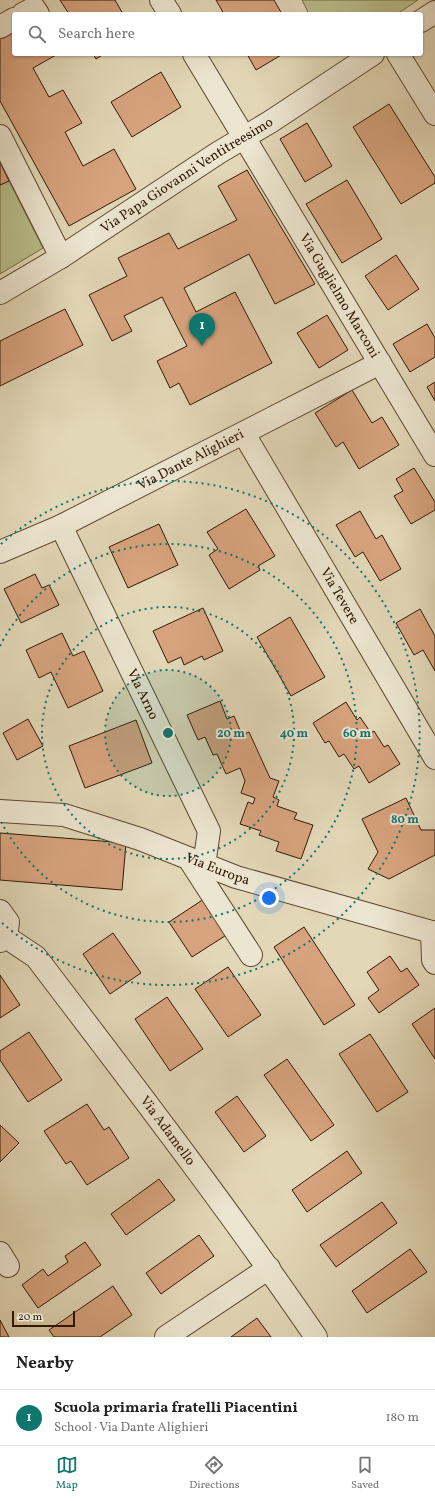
<!DOCTYPE html>
<html lang="en">
<head>
<meta charset="utf-8">
<style>
  :root { --surface:#fff; --page:#f2f2f2; --text:#222; --muted:#767676; --line:#e0e0e0; --accent:#0f766e }
  body { margin:0; font-family:Vollkorn,serif; background:var(--page); color:var(--text) }
  .scale { position:absolute; left:12px; bottom:10px; width:63px; box-sizing:border-box; padding-left:4px; border:2px solid #311903; border-top:0; font-size:11px; line-height:14px; white-space:nowrap; color:#311903; -webkit-text-stroke:3px #ece5d0; paint-order:stroke }
  .you { position:absolute; left:269px; top:898px; width:14px; height:14px; margin:-10px; border:3px solid #fff; border-radius:50%; background:#1a73e8; box-shadow:0 0 0 6px #1a73e833 }
  .badge { display:grid; place-items:center; width:26px; height:26px; border-radius:50%; background:var(--accent); color:#fff; font-size:13px; font-weight:700 }
  .pin { position:absolute; translate:-50% -33px; filter:drop-shadow(0 1px 2px #0008) }
  .pin::after { content:''; position:absolute; top:21px; width:14px; height:12px; background:inherit; clip-path:polygon(0 0,100% 0,50% 100%) }
  .list { margin:0; padding:0; list-style:none }
  h2 { display:flex; justify-content:space-between; align-items:center; height:52px; margin:0; padding:0 16px; font-size:17px }
  h2 small { font-size:13px; font-weight:400; color:var(--muted) }
  .list li { display:grid; grid-template-columns:26px 1fr auto; gap:12px; align-items:center; box-sizing:border-box; height:56px; padding:0 16px; border-top:1px solid var(--line) }
  .list b { display:block; font-size:15px; white-space:nowrap }
  .list p { margin:0; font-size:13px; white-space:nowrap; color:var(--muted) }
  .list em { font-size:13px; font-style:normal; color:var(--muted) }
  .icon { flex:none; width:22px; height:22px; fill:none; stroke:currentColor; stroke-width:2; stroke-linecap:round; stroke-linejoin:round }
  .map { position:relative; flex:none; width:435px; height:1337px; overflow:hidden }
  .search { position:absolute; background:var(--surface); box-shadow:0 1px 3px #0004; left:12px; right:12px; top:12px; height:44px; display:flex; align-items:center; gap:10px; box-sizing:border-box; padding:0 14px; border-radius:4px; color:var(--muted); font-size:15px }
  .sheet { height:108px; background:var(--surface) }
  nav { display:flex; justify-content:space-around; align-items:center; box-sizing:border-box; height:56px; border-top:1px solid var(--line); background:var(--surface); font-size:11px; color:var(--muted) }
  nav a { display:grid; justify-items:center; gap:2px }
  nav .on { color:var(--accent) }
  .map>svg:first-child { display:block }
  .green { fill:#b8bd8a; stroke:#746b46 }
  .building { fill:#d7a37e; stroke:#311903 }
  .lines { fill:none; stroke-linecap:round; stroke-linejoin:round }
  .minor-casing { stroke:#5d4830; stroke-width:24 }
  .minor { stroke:#ece5d0; stroke-width:22 }
  .ring { fill:none; stroke:#0f766e; stroke-width:2; stroke-dasharray:2 4 }
  .labels { text-anchor:middle; dominant-baseline:central; stroke-width:4; stroke-linejoin:round; paint-order:stroke }
  .street-label { font-size:14px; fill:#311903; stroke:#ece5d0 }
  .centre { fill:#0f766e; stroke:#ece5d0; stroke-width:2 }
  .ring-label { font-size:12px; text-anchor:middle; font-weight:bold; fill:#0f766e; stroke:#ece5d0; stroke-width:4; stroke-linejoin:round; paint-order:stroke }
</style>
</head>
<body>
<div class="map">
<svg width="435" height="1337" viewBox="0 0 435 1337">
  <rect width="100%" height="100%" fill="#e2d7b7"/>
  <filter id="stains"><feTurbulence type="fractalNoise" baseFrequency=".005" numOctaves="4"/><feColorMatrix values="0 0 0 0 .2 0 0 0 0 .09 0 0 0 0 .02 0 0 0 .5 -.17"/></filter>
  <radialGradient id="worn" r=".72"><stop offset=".6" stop-color="#630" stop-opacity="0"/><stop offset="1" stop-color="#630" stop-opacity=".3"/></radialGradient>
  <path class="green" d="M302 0H418L397 14H309Z
    M9 181 43 248 0 274V185Z"/>
  <path class="building" d="M60 0H115L123 14H69Z
    M216 0H274L282 14H224Z
    M14 23V54H56V55L33 68 49 97 63 90 82 123 65 132 83 166 114 149 136 189 69 226 0 101V31Z
    M93 54H104L96 59Z
    M247 54H283L256 70Z
    M161 72 181 107 132 137 111 102Z
    M389 104 435 177V183L401 204 353 127Z
    M307 123 332 166 305 182 280 139Z
    M0 162 9 181 0 185Z
    M247 170 315 284 275 304 249 254 184 288 196 312 235 292 272 363 190 405 179 383 170 388 157 361 187 346 162 297 124 316 132 331 112 341 89 295 127 276 118 258 169 233 178 249 237 220 218 186Z
    M347 180 382 239 342 263 306 204Z
    M396 255 419 289 388 310 365 276Z
    M65 309 83 345 0 386V341Z
    M327 315 348 350 319 368 297 333Z
    M427 324 435 338V357L410 372 393 344Z
    M435 382V401L427 387Z
    M352 390 372 423 382 417 399 445 359 469 343 442 336 447 315 413Z
    M414 468 435 502V510L411 524 394 496 403 491 396 479Z
    M246 509 275 556 258 566 260 570 229 589 209 555 218 549 207 532Z
    M360 511 376 539 382 535 401 569 380 581 363 552 355 557 336 525Z
    M159 524 178 565 128 588 109 547Z
    M35 574 42 588 49 585 59 605 21 623 4 589Z
    M203 608 223 651 204 660 202 656 184 665 181 657 168 663 153 631Z
    M420 609 435 636V671L423 650 414 655 396 623Z
    M290 617 325 677 291 696 257 637Z
    M62 633 73 656 84 651 103 691 68 708 51 672 39 678 26 650Z
    M220 701 227 719 234 716 242 735 249 732 270 778 279 781 273 797 279 800 277 806 297 813 294 819 313 825 301 859 276 851 279 842 259 835 261 831 240 824 248 802 253 804 255 798 241 793 245 781 240 768 226 774 217 754 213 755 205 737 198 740 187 715Z
    M346 702 357 720 360 717 371 733 374 731 384 747 388 745 400 764 369 783 359 766 354 769 344 754 339 757 329 741 325 743 313 723Z
    M28 719 43 746 17 760 3 733Z
    M136 720 152 763 85 788 69 746Z
    M406 798 421 830H435V855L389 879 368 869 378 852 362 819Z
    M0 833 126 843 122 890 0 880Z
    M204 899 228 934 192 957 169 922Z
    M304 927 355 1005 324 1025 274 947Z
    M113 933 141 973 110 994 83 954Z
    M390 956 401 972 407 968 419 985 379 1013 368 998 379 990 367 972Z
    M228 967 261 1015 228 1037 195 989Z
    M0 975 20 1005 0 1018Z
    M167 997 203 1049 170 1071 135 1019Z
    M435 1008V1059L412 1024Z
    M29 1032 62 1080 28 1102 0 1060V1051Z
    M370 1034 408 1092 377 1112 339 1054Z
    M287 1059 334 1125 311 1141 264 1075Z
    M237 1096 266 1136 244 1152 215 1112Z
    M87 1104 104 1130 109 1127 129 1158 87 1185 71 1161 66 1164 44 1131Z
    M0 1125 19 1143 0 1162Z
    M347 1151 362 1173 307 1212 292 1190Z
    M159 1179 175 1200 126 1235 111 1214Z
    M382 1202 397 1223 336 1267 320 1245Z
    M199 1235 214 1256 161 1294 146 1273Z
    M85 1242 101 1265 38 1308 22 1285 43 1269 48 1276 68 1262 65 1256Z
    M410 1249 427 1272 367 1313 352 1291Z
    M113 1286 132 1315 100 1337H54L49 1330Z
    M257 1318 271 1337H231Z
    M0 1320 9 1337H0Z"/>
  <g class="lines">
    <g class="minor-casing">
      <g id="minor">
        <path d="M161 0 170 14"/>
        <path d="M23 14 34 8 38 14"/>
        <path d="M421 21 435 12"/>
        <path d="M0 27 14 19"/>
        <path id="s1" d="M194 54 435 455"/>
        <path d="M398 54 435 114"/>
        <path d="M0 136 61 257"/>
        <path id="s2" d="M0 293 61 257 218 153 270 122 373 54"/>
        <path id="s3" d="M244 434 435 758"/>
        <path id="s4" d="M61 526 209 831 204 865"/>
        <path id="s5" d="M0 552 61 526 380 363"/>
        <path id="s6" d="M0 811 64 815 140 839 236 877 435 933"/>
        <path d="M189 859 251 955"/>
        <path d="M0 911 8 922 6 937 0 941"/>
        <path d="M432 932 433 960 435 963"/>
        <path id="s7" d="M6 937 36 957C131 1082 227 1207 316 1337"/>
        <path d="M0 1253 8 1266"/>
        <path d="M166 1337 269 1268"/>
      </g>
    </g>
    <use href="#minor" class="minor"/>
  </g>
  <circle cx="168" cy="733" r="63" fill="#0f766e" fill-opacity=".12"/>
  <g class="ring">
    <circle cx="168" cy="733" r="63"/>
    <circle cx="168" cy="733" r="126"/>
    <path d="M0 646A189 189 0 1 1 0 820"/>
    <path d="M1 544A252 252 0 1 1 1 922"/>
  </g>
  <g class="labels">
    <g class="street-label">
      <text stroke="none"><textPath href="#s2" startOffset="221">Via Papa Giovanni Ventitreesimo</textPath></text>
      <text stroke="none"><textPath href="#s1" startOffset="282">Via Guglielmo Marconi</textPath></text>
      <text stroke="none"><textPath href="#s5" startOffset="212">Via Dante Alighieri</textPath></text>
      <text stroke="none"><textPath href="#s3" startOffset="188">Via Tevere</textPath></text>
      <text stroke="none"><textPath href="#s4" startOffset="187">Via Arno</textPath></text>
      <text stroke="none"><textPath href="#s6" startOffset="227">Via Europa</textPath></text>
      <text stroke="none"><textPath href="#s7" startOffset="254">Via Adamello</textPath></text>
    </g>
  </g>
  <circle cx="168" cy="733" r="6" class="centre"/>
  <g class="ring-label">
    <text x="231" y="737">20 m</text>
    <text x="294" y="737">40 m</text>
    <text x="357" y="737">60 m</text>
    <text x="405" y="823">80 m</text>
  </g>
  <rect width="100%" height="100%" filter="url(#stains)"/>
  <rect width="100%" height="100%" fill="url(#worn)"/>
</svg>
<div class="scale">20 m</div>
<div class="you"></div>
<div class="pin badge" style="left:202px;top:346px">1</div>
<div class="search"><svg class="icon" aria-label="search" viewBox="0 0 24 24"><circle cx="10" cy="10" r="6"/><path d="M15 15l6 6"/></svg>Search here</div>
</div>
<section class="sheet">
<h2>Nearby<small></small></h2>
<ul class="list">
<li><span class="badge">1</span><div><b>Scuola primaria fratelli Piacentini</b><p>School · Via Dante Alighieri</p></div><em>180 m</em></li>
</ul>
</section>
<nav>
<a class="on"><svg class="icon" aria-label="map" viewBox="0 0 24 24"><path d="M3 6l6-2 6 2 6-2v14l-6 2-6-2-6 2zM9 4v14M15 6v14"/></svg>Map</a>
<a><svg class="icon" aria-label="directions" viewBox="0 0 24 24"><path d="M12 3l9 9-9 9-9-9zM9 14v-3h6M13 9l2 2-2 2"/></svg>Directions</a>
<a><svg class="icon" aria-label="saved" viewBox="0 0 24 24"><path d="M7 4h10v16l-5-4-5 4z"/></svg>Saved</a>
</nav>
</body>
</html>
